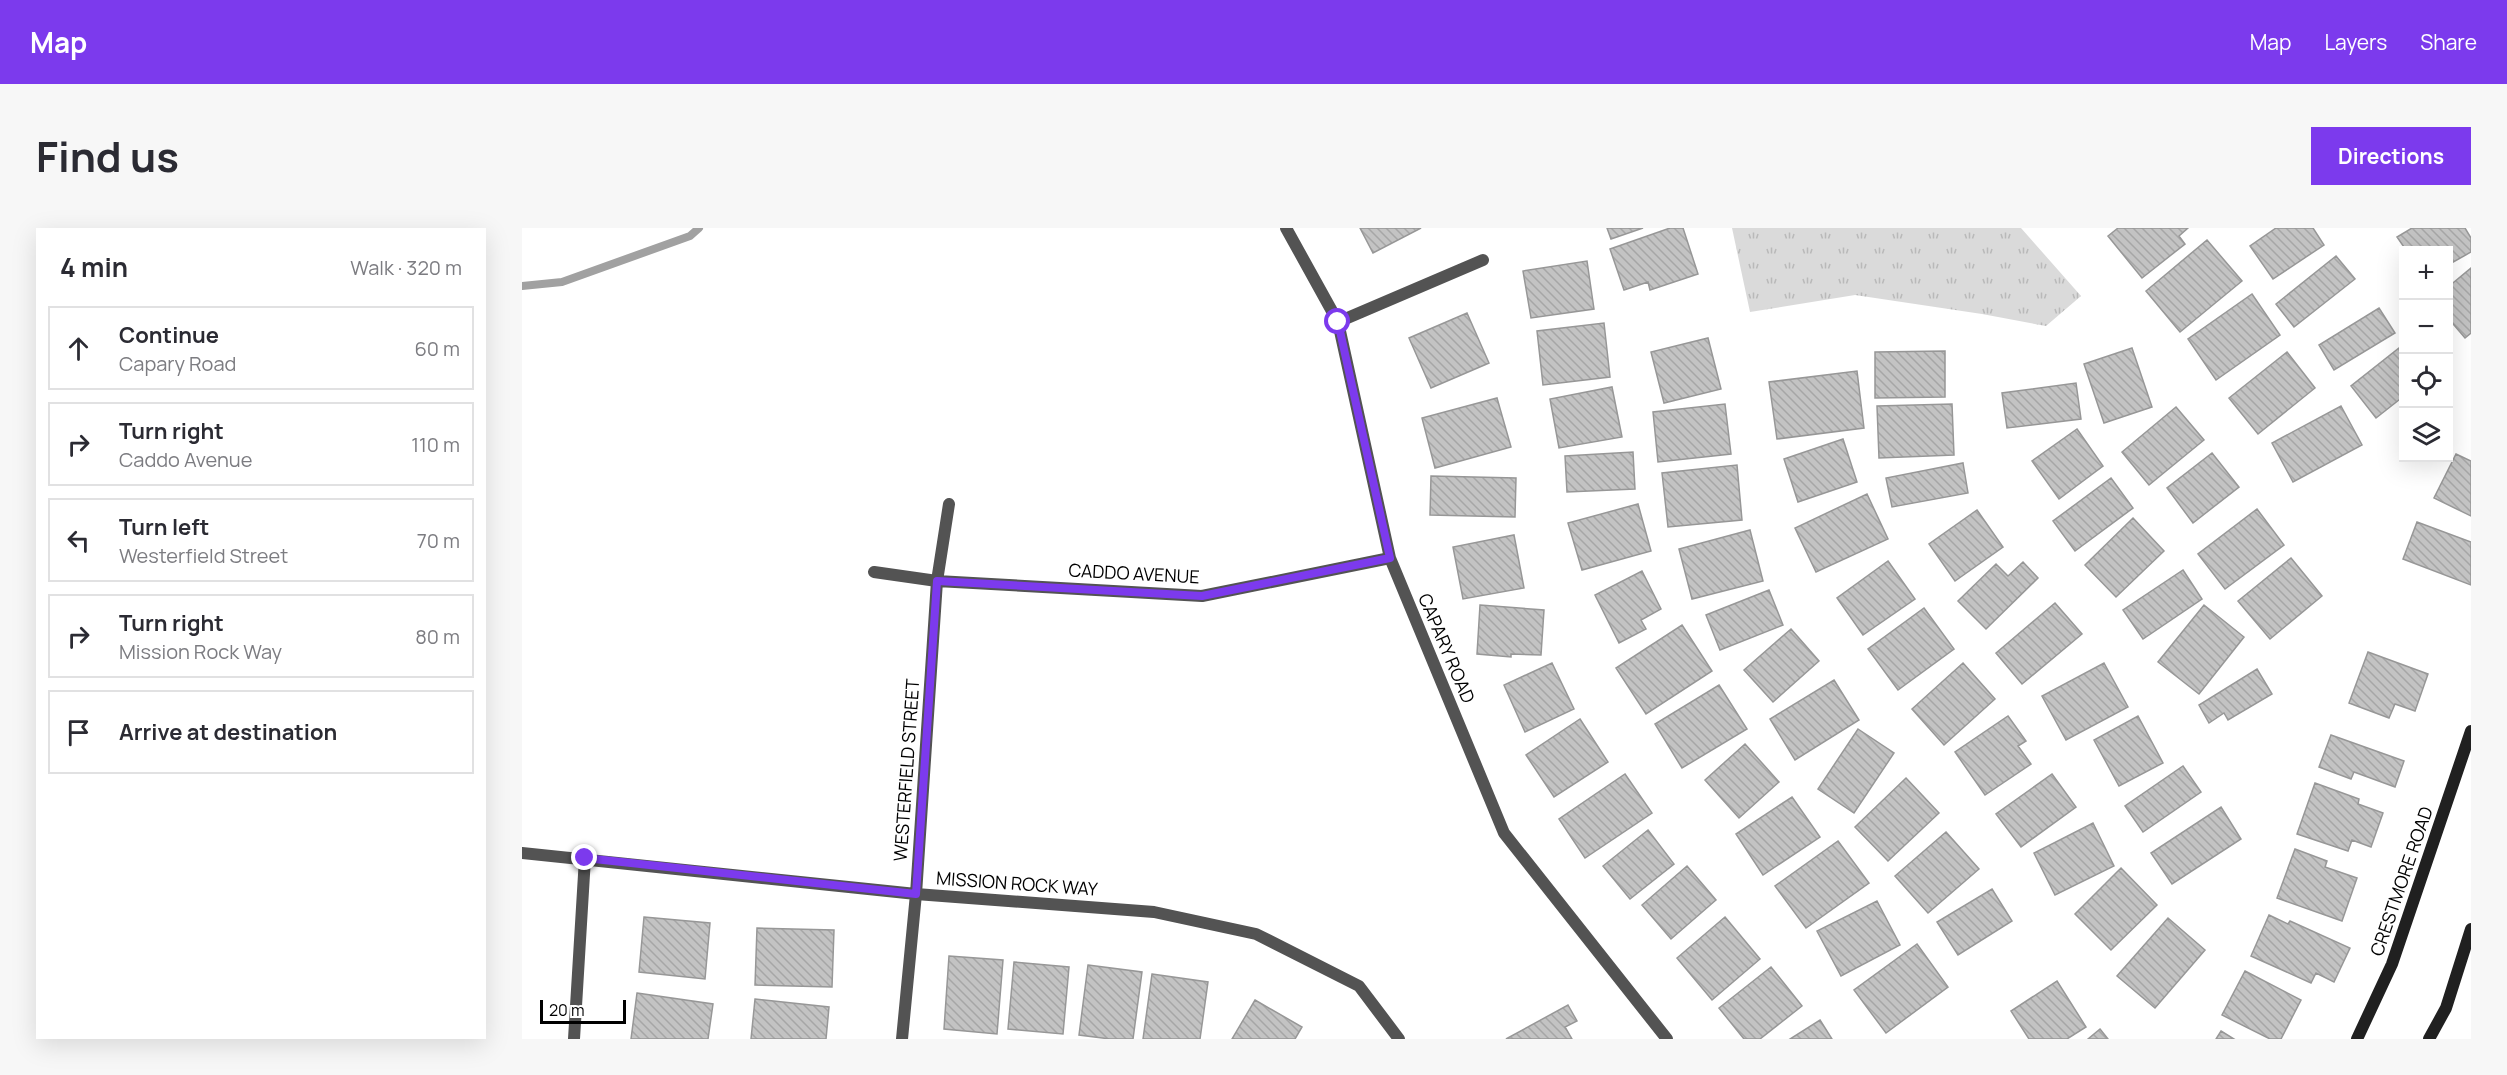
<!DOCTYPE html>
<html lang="en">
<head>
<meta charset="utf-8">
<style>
  :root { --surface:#fff; --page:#f7f7f7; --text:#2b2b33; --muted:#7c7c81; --line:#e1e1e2; --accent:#7c3aed }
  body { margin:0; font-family:Manrope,sans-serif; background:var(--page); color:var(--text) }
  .controls { position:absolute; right:18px; top:18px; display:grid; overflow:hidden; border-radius:0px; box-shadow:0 6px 24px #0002 }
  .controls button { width:54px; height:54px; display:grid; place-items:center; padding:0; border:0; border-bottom:2px solid var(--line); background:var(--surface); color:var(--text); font:30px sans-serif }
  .scale { position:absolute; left:18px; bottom:15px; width:86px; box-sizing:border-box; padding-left:6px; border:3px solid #000; border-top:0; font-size:16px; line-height:21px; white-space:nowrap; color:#000; -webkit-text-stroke:4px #fff; paint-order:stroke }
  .stop { position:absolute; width:18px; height:18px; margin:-14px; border:4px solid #7c3aed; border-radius:50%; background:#fff }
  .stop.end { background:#7c3aed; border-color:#fff; box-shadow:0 2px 6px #0008 }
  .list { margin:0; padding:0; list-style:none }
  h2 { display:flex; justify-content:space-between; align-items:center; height:78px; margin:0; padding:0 24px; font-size:26px }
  h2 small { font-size:20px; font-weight:400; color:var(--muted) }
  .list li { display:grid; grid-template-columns:39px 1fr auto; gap:18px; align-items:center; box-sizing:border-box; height:84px; margin:0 12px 12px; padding:0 12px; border:2px solid var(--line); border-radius:0px }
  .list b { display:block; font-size:22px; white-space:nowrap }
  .list p { margin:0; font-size:20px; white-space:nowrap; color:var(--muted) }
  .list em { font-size:20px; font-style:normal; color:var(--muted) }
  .icon { flex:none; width:33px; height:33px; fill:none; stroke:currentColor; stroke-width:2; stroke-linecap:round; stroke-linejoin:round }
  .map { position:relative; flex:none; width:1949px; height:811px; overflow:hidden; border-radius:0px }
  header { display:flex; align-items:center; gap:36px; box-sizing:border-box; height:84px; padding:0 30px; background:var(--accent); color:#fff }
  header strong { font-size:28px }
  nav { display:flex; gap:33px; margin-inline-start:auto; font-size:21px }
  .intro { display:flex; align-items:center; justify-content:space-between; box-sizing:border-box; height:144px; padding:0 36px }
  h1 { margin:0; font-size:42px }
  .button { padding:15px 27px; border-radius:0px; background:var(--accent); color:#fff; font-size:21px; font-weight:700 }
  main { display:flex; gap:36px; padding:0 36px }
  aside { flex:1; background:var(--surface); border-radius:0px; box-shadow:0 6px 24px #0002 }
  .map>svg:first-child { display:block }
  .park { fill:url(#park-tufts) }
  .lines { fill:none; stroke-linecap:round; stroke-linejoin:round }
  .stream { stroke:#a1a1a1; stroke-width:8 }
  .building { fill:url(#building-back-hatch); stroke:#979797; stroke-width:1.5 }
  .lane { stroke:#535353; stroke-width:12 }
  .street { stroke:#535353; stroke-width:12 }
  .secondary { stroke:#202020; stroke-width:12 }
  .route { stroke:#7c3aed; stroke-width:8 }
  .labels { text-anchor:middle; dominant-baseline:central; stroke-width:6; stroke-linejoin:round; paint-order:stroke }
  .street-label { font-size:18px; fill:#000; stroke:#fff }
</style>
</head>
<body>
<header>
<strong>Map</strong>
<nav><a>Map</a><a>Layers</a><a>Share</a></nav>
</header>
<div class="intro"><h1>Find us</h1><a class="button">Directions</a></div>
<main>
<aside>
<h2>4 min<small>Walk · 320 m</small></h2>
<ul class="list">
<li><svg class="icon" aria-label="ahead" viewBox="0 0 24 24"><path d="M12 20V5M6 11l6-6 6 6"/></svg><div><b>Continue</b><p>Capary Road</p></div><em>60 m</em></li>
<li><svg class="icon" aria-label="right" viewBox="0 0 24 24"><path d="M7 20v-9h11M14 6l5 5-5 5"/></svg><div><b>Turn right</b><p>Caddo Avenue</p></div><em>110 m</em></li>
<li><svg class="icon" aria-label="left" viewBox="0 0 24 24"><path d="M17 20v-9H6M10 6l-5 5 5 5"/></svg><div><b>Turn left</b><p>Westerfield Street</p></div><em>70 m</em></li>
<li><svg class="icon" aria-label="right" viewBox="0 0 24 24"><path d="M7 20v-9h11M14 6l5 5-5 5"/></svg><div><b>Turn right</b><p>Mission Rock Way</p></div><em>80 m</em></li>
<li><svg class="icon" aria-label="arrive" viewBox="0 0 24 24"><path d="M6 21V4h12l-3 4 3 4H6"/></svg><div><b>Arrive at destination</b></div></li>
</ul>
</aside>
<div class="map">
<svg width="1949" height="811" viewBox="0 0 1949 811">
  <defs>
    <pattern id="park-tufts" width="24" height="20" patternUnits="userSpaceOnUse" patternTransform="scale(1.5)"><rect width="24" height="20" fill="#dadada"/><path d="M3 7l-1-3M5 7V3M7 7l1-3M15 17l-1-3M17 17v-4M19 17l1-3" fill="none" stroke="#b9b9b9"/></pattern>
    <pattern id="building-back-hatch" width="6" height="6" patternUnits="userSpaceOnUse" patternTransform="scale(1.5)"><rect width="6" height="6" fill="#c3c3c3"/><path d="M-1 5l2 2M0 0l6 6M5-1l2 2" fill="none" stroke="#a6a6a6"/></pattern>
  </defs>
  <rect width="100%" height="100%" fill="#fff"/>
  <path class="park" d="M1210 0H1499L1559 68 1524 98 1460 86 1333 67 1228 84Z"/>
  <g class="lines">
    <path class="stream" d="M0 58 40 54 168 8 177 0"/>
  </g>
  <path class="building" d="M838 0H899L851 25Z
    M1085 0H1121L1089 11Z
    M1148 0H1161L1176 46 1128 62 1126 54 1102 62 1088 21Z
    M1596 0H1666L1657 8 1663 16 1620 50 1586 8Z
    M1754 0H1791L1802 17 1751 51 1728 18Z
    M1890 0H1943L1949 10V24L1926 37V22H1884L1875 9Z
    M1685 12 1720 53 1658 104 1624 63Z
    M1814 28 1833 51 1772 99 1754 76Z
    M1065 33 1072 81 1009 90 1001 43Z
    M1949 40V105L1943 110 1926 90V59Z
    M1730 66 1758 107 1694 152 1666 111Z
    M1857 80 1873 105 1812 142 1797 117Z
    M945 85 967 135 909 160 887 110Z
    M1082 95 1088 149 1021 157 1015 103Z
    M1186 110 1199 161 1142 175 1129 124Z
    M1882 116V168L1854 190 1829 158Z
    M1610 120 1630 179 1582 195 1562 136Z
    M1423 123V169L1353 170V124Z
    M1765 124 1793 160 1736 206 1707 170Z
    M1335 143 1342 200 1255 211 1247 154Z
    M1554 155 1559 191 1485 200 1480 165Z
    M1090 159 1100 209 1037 220 1028 171Z
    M975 170 989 219 913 240 900 190Z
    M1203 176 1209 226 1136 234 1131 184Z
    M1430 176 1432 227 1357 230 1355 178Z
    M1819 178 1840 217 1771 254 1750 215Z
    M1654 179 1682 212 1627 257 1600 224Z
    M1555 201 1581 238 1537 271 1510 233Z
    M1321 211 1335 254 1276 274 1262 231Z
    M1111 224 1113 261 1045 264 1043 228Z
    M1690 225 1717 259 1671 295 1645 260Z
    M1934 226 1949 233V288L1912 270Z
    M1441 235 1446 265 1370 279 1364 250Z
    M1215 237 1220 292 1146 299 1140 245Z
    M909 248 994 250 993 289 908 287Z
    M1589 250 1611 280 1553 323 1531 293Z
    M1345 266 1366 311 1294 344 1273 300Z
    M1116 276 1129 323 1060 342 1046 295Z
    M1735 281 1762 317 1703 361 1676 326Z
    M1455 282 1481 319 1433 353 1407 316Z
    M1611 290 1642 323 1594 369 1563 337Z
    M1895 294 1949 314V357L1881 331Z
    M1228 302 1241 353 1170 371 1157 321Z
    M992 307 1002 360 941 371 931 319Z
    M1769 330 1800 368 1748 411 1716 373Z
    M1366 333 1393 371 1341 407 1315 370Z
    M1501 334 1516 350 1464 401 1436 373 1474 336 1486 348Z
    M1661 342 1680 371 1621 411 1601 382Z
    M1120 343 1139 381 1119 392 1124 401 1097 415 1073 367Z
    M1247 362 1261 397 1198 422 1184 387Z
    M1533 375 1560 406 1500 456 1474 425Z
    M958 377 1022 382 1019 427 989 426V429L955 426Z
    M1682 377 1722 409 1677 466 1636 434Z
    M1402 380 1432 421 1376 462 1346 421Z
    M1160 397 1190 443 1124 486 1094 440Z
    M1269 401 1297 433 1251 474 1222 442Z
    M1846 424 1906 446 1893 483 1873 476 1867 490 1827 475Z
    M1030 435 1052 481 1003 504 982 457Z
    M1441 435 1473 471 1422 517 1390 481Z
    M1582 435 1606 479 1544 512 1520 468Z
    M1735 441 1750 466 1706 492 1702 485 1687 495 1677 477Z
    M1312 452 1337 492 1273 532 1248 491Z
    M1197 457 1225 501 1160 540 1133 496Z
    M1486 488 1504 513 1496 518 1509 536 1463 567 1433 524Z
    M1616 488 1641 535 1597 558 1572 512Z
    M1058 491 1086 534 1032 569 1004 527Z
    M1336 501 1372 525 1332 585 1296 561Z
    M1809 507 1882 533 1873 559 1832 544 1829 551 1797 539Z
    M1223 516 1257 554 1217 590 1183 552Z
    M1661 538 1679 564 1621 604 1603 578Z
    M1103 546 1130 585 1063 630 1037 591Z
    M1530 546 1554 579 1499 619 1474 586Z
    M1384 550 1417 585 1366 633 1333 599Z
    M1793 555 1837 571 1836 576 1861 585 1849 619 1830 612 1826 623 1775 606Z
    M1270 569 1298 609 1241 647 1214 606Z
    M1699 579 1719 611 1650 656 1629 625Z
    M1571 595 1592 638 1533 667 1512 625Z
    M1126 602 1152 636 1108 671 1081 638Z
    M1424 604 1457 641 1406 685 1373 648Z
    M1316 613 1347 655 1284 700 1253 658Z
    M1773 621 1805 633 1803 639 1835 650 1820 693 1755 670Z
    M1165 638 1194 672 1149 711 1120 677Z
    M1599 640 1635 677 1589 722 1553 686Z
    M1470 661 1490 693 1436 727 1415 694Z
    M1355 673 1378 717 1319 748 1295 703Z
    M1747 687 1766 696 1768 693 1828 720 1812 754 1794 745 1789 755 1729 728Z
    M122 689 188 695 183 751 117 744Z
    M1203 689 1238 731 1190 772 1155 730Z
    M1646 690 1683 722 1633 780 1595 748Z
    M235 700 312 702 310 759 233 757Z
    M1395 716 1426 759 1364 805 1332 762Z
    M427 728 481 732 475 806 422 801Z
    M492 734 547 739 541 806 486 801Z
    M566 737 620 744 611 811H588L557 807Z
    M1249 739 1280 778 1238 811H1222L1197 780Z
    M1723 743 1779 772 1759 811H1748L1700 787Z
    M630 746 686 754 678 811H621Z
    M1535 753 1564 799 1545 811H1507L1489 783Z
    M115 765 191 776 186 811H109Z
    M233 771 307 779 304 811H229Z
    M733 772 780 799 773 811H710Z
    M1046 777 1055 793 1043 799 1050 811H984Z
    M1298 792 1310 811H1268Z
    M1578 801 1586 811H1566Z
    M1699 803 1712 811H1694Z"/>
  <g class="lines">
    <path class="lane" d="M816 94 961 32"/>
    <path class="street" d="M764 0 816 94 868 330 982 605 1145 811
      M352 344 415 353 680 368 868 330
      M0 625 394 666 632 684 734 706 837 758 877 811
      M52 811 63 630
      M380 811 394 666 415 353 427 276"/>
    <path class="secondary" d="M1835 811 1870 736 1949 503
      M1907 811 1924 780 1949 701"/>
  </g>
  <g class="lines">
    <path class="route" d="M63 630 394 666 415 353 680 368 868 330 816 94"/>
  </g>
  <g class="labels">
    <g class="street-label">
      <text transform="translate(612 345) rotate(3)">CADDO AVENUE</text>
      <text transform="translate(925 420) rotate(67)">CAPARY ROAD</text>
      <text transform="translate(384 542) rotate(-86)">WESTERFIELD STREET</text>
      <text transform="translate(1879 653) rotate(-71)">CRESTMORE ROAD</text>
      <text transform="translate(495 655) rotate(4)">MISSION ROCK WAY</text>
    </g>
  </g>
</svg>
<div class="controls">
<button>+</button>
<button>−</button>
<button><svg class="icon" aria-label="locate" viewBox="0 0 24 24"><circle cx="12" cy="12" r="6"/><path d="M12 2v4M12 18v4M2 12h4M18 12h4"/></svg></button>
<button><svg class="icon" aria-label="layers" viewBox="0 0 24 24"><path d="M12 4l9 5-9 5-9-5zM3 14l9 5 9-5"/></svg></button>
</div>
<div class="scale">20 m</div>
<div class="stop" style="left:816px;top:94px"></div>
<div class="stop end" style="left:63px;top:630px"></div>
</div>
</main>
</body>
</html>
